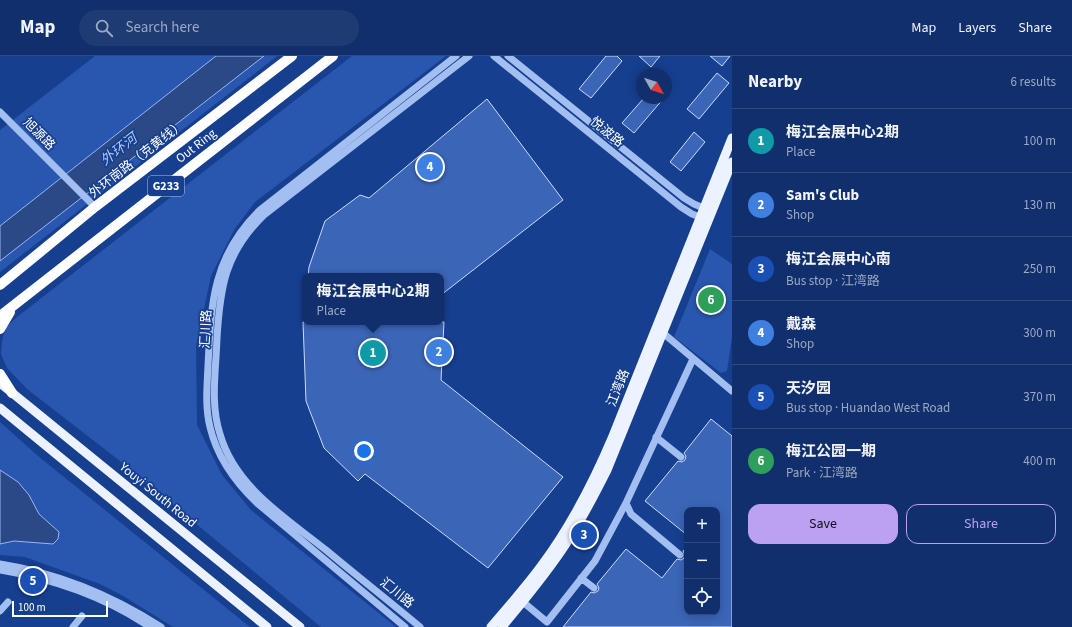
<!DOCTYPE html>
<html lang="en">
<head>
<meta charset="utf-8">
<style>
  :root { --surface:#102f6c; --page:#1e3b74; --text:#f1f3f6; --muted:#9ca9c2; --line:#304a7f; --accent:#bca0f2 }
  body { margin:0; font-family:"Source Sans 3","Noto Sans SC",sans-serif; background:var(--page); color:var(--text) }
  .controls { position:absolute; right:12px; bottom:12px; display:grid; overflow:hidden; border-radius:8px; box-shadow:0 2px 10px #0003 }
  .controls button { width:36px; height:36px; display:grid; place-items:center; padding:0; border:0; border-bottom:1px solid var(--line); background:var(--surface); color:var(--text); font:20px sans-serif }
  .compass { position:absolute; left:636px; top:12px; width:36px; height:36px; border-radius:50%; background:var(--surface); box-shadow:0 2px 10px #0003; rotate:129deg }
  .scale { position:absolute; left:12px; bottom:10px; width:96px; box-sizing:border-box; padding-left:4px; border:2px solid #fff; border-top:0; font-size:11px; line-height:14px; white-space:nowrap; color:#fff; -webkit-text-stroke:3px #163f90; paint-order:stroke }
  .you { position:absolute; left:364px; top:395px; width:14px; height:14px; margin:-10px; border:3px solid #fff; border-radius:50%; background:#1a73e8; box-shadow:0 0 0 6px #1a73e833 }
  .badge { display:grid; place-items:center; width:26px; height:26px; border-radius:50%; background:var(--accent); color:#fff; font-size:13px; font-weight:700 }
  .pin { position:absolute; translate:-50% -50%; border:2px solid #fff; box-shadow:0 1px 4px #0006 }
  .popup { position:absolute; left:302px; top:217px; width:142px; height:52px; box-sizing:border-box; display:grid; place-content:center; border-radius:8px; background:var(--surface); filter:drop-shadow(0 1px 3px #0005); font-size:13px; white-space:nowrap; color:var(--muted) }
  .popup b { font-size:15px; color:var(--text) }
  .popup::after { content:''; position:absolute; left:50%; top:100%; margin-left:-8px; border:8px solid transparent; border-top-color:var(--surface) }
  .list { margin:0; padding:0; list-style:none }
  h2 { display:flex; justify-content:space-between; align-items:center; height:52px; margin:0; padding:0 16px; font-size:17px }
  h2 small { font-size:13px; font-weight:400; color:var(--muted) }
  .list li { display:grid; grid-template-columns:26px 1fr auto; gap:12px; align-items:center; box-sizing:border-box; height:64px; padding:0 16px; border-top:1px solid var(--line) }
  .list b { display:block; font-size:15px; white-space:nowrap }
  .list p { margin:0; font-size:13px; white-space:nowrap; color:var(--muted) }
  .list em { font-size:13px; font-style:normal; color:var(--muted) }
  .actions { display:flex; gap:8px; padding:12px 16px }
  .actions a { flex:1; padding:9px 0; border:1px solid var(--accent); border-radius:12px; text-align:center; font-size:14px; color:var(--accent) }
  .actions .main { background:var(--accent); color:#111 }
  .icon { flex:none; width:22px; height:22px; fill:none; stroke:currentColor; stroke-width:2; stroke-linecap:round; stroke-linejoin:round }
  .map { position:relative; flex:none; width:732px; height:571px; overflow:hidden }
  header { display:flex; align-items:center; gap:24px; box-sizing:border-box; height:56px; padding:0 20px; background:var(--surface); border-bottom:1px solid var(--line) }
  header strong { font-size:19px }
  nav { display:flex; gap:22px; margin-inline-start:auto; font-size:14px }
  .search { width:280px; height:36px; background:var(--page); display:flex; align-items:center; gap:10px; box-sizing:border-box; padding:0 14px; border-radius:22px; color:var(--muted); font-size:15px }
  main { display:flex }
  aside { flex:1; background:var(--surface) }
  .map>svg:first-child { display:block }
  .green { fill:#2957af }
  .water { fill:#2b4986; stroke:#96b7f3 }
  .building { fill:#3b65b7; stroke:#cadbfb }
  .lines { fill:none; stroke-linecap:round; stroke-linejoin:round }
  .minor { stroke:#a3bef0; stroke-width:7 }
  .major { stroke:#ecf2ff; stroke-width:9 }
  .highway { stroke:#fff; stroke-width:10 }
  .labels { text-anchor:middle; dominant-baseline:central; stroke-width:3.5; stroke-linejoin:round; paint-order:stroke }
  .shield { fill:#163f90; stroke:#b9c5de; stroke-width:1 }
  .shield-label { font-size:12px; font-weight:bold; fill:#fff }
  .street-label { font-size:13px; fill:#fff; stroke:#163f90 }
  .water-label { font-size:14px; font-style:italic; fill:#afc9f7; stroke:#163f90 }
</style>
</head>
<body>
<header>
<strong>Map</strong>
<div class="search"><svg class="icon" aria-label="search" viewBox="0 0 24 24"><circle cx="10" cy="10" r="6"/><path d="M15 15l6 6"/></svg>Search here</div>
<nav><a>Map</a><a>Layers</a><a>Share</a></nav>
</header>
<main>
<div class="map">
<svg width="732" height="571" viewBox="0 0 732 571">
  <rect width="100%" height="100%" fill="#163f90"/>
  <path class="green" d="M95 0H277L0 216V74Z
    M352 0H446L255 146 234 174 211 220 196 290 197 369 222 419 251 454 396 571H321L120 405 27 333 7 312 1 298 2 285 6 271 17 261Z
    M710 193 732 208V281L727 315 721 317 674 281Z
    M0 366 38 400 250 571H173L125 541 100 528 25 501 0 499Z"/>
  <path class="water" d="M216 0H264L0 205V170Z
    M0 414 18 426 29 439 39 458 59 476 58 483 53 488 14 485 0 488Z"/>
  <path class="building" d="M606 0H617L622 5 591 42 579 33Z
    M639 0H660L651 11Z
    M710 0H730L722 10Z
    M717 17 729 27 699 63 687 53Z
    M644 42H664L634 77 622 67Z
    M487 43 563 144 441 239V220H308L309 211 325 165 360 139 369 142Z
    M694 76 705 86 681 115 670 106Z
    M303 266H444L441 324 563 421 488 512 365 418 358 425 324 392 306 345Z
    M711 363 732 380V571H563L591 536 594 537 598 535 599 532 597 528 626 493 662 522 677 503 681 504 684 502 685 499 683 495 687 491V556H717V454H687V479L645 445 678 405 682 406 685 404 686 400 684 397Z"/>
  <g class="lines">
    <path class="minor" d="M494 0 681 151 692 158 705 163
      M508 0 684 142 694 148 708 154
      M0 56 95 151
      M663 277 732 335
      M656 381 681 401
      M626 447 631 458 680 499
      M0 508C58 517 111 539 161 571
      M0 514C54 523 105 541 150 571
      M581 522 594 532
      M523 546 547 566 595 505 626 447 693 303
      M0 555 8 546
      M73 571 82 560
      M405 571 257 447C235 426 217 401 210 371 205 351 207 331 208 310 211 248 212 201 260 154L456 0
      M420 571C389 545 357 520 326 494 286 462 235 431 220 378 210 348 216 314 217 282 220 231 225 197 264 159L469 0"/>
    <path class="major" d="M0 327 300 571
      M0 352 267 571
      M491 571C508 551 526 531 542 509 571 470 594 425 613 380L732 82
      M502 571C524 544 548 516 567 486 582 463 595 438 607 414L732 106"/>
    <path class="highway" d="M0 229 95 151 292 0
      M0 260 333 0
      M0 273 10 256
      M0 318 12 337"/>
  </g>
  <g class="labels">
    <rect class="shield" x="148" y="120" width="36" height="20" rx="3"/>
    <g class="shield-label">
      <text x="166" y="130">G233</text>
    </g>
    <g class="street-label">
      <text transform="translate(607 76) rotate(39)">悦波路</text>
      <text transform="translate(39 78) rotate(45)">旭源路</text>
      <text transform="translate(196 90) rotate(-38)">Out Ring</text>
      <text transform="translate(137 103) rotate(-38)">外环南路（克黄线）</text>
      <text transform="translate(206 273) rotate(-87)">汇川路</text>
      <text transform="translate(618 332) rotate(-68)">江湾路</text>
      <text transform="translate(158 439) rotate(39)">Youyi South Road</text>
      <text transform="translate(397 537) rotate(39)">汇川路</text>
    </g>
    <g class="water-label">
      <text transform="translate(119 94) rotate(-38)">外环河</text>
    </g>
  </g>
</svg>
<div class="controls">
<button>+</button>
<button>−</button>
<button><svg class="icon" aria-label="locate" viewBox="0 0 24 24"><circle cx="12" cy="12" r="6"/><path d="M12 2v4M12 18v4M2 12h4M18 12h4"/></svg></button>
</div>
<svg class="compass" viewBox="-18 -18 36 36"><path d="M0-13l5 13h-10z" fill="#e53935"/><path d="M0 13l5-13h-10z" fill="#9ca9c2"/></svg>
<div class="scale">100 m</div>
<div class="you"></div>
<div class="pin badge" style="left:373px;top:297px;background:#0f9aa8">1</div>
<div class="popup"><b>梅江会展中心2期</b>Place</div>
<div class="pin badge" style="left:439px;top:296px;background:#3f7fe0">2</div>
<div class="pin badge" style="left:584px;top:479px;background:#1a4fb4">3</div>
<div class="pin badge" style="left:430px;top:111px;background:#3f7fe0">4</div>
<div class="pin badge" style="left:33px;top:525px;background:#1a4fb4">5</div>
<div class="pin badge" style="left:711px;top:244px;background:#2e9e5b">6</div>
</div>
<aside>
<h2>Nearby<small>6 results</small></h2>
<ul class="list">
<li><span class="badge" style="background:#0f9aa8">1</span><div><b>梅江会展中心2期</b><p>Place</p></div><em>100 m</em></li>
<li><span class="badge" style="background:#3f7fe0">2</span><div><b>Sam's Club</b><p>Shop</p></div><em>130 m</em></li>
<li><span class="badge" style="background:#1a4fb4">3</span><div><b>梅江会展中心南</b><p>Bus stop · 江湾路</p></div><em>250 m</em></li>
<li><span class="badge" style="background:#3f7fe0">4</span><div><b>戴森</b><p>Shop</p></div><em>300 m</em></li>
<li><span class="badge" style="background:#1a4fb4">5</span><div><b>天汐园</b><p>Bus stop · Huandao West Road</p></div><em>370 m</em></li>
<li><span class="badge" style="background:#2e9e5b">6</span><div><b>梅江公园一期</b><p>Park · 江湾路</p></div><em>400 m</em></li>
</ul>
<div class="actions"><a class="main">Save</a><a>Share</a></div>
</aside>
</main>
</body>
</html>
